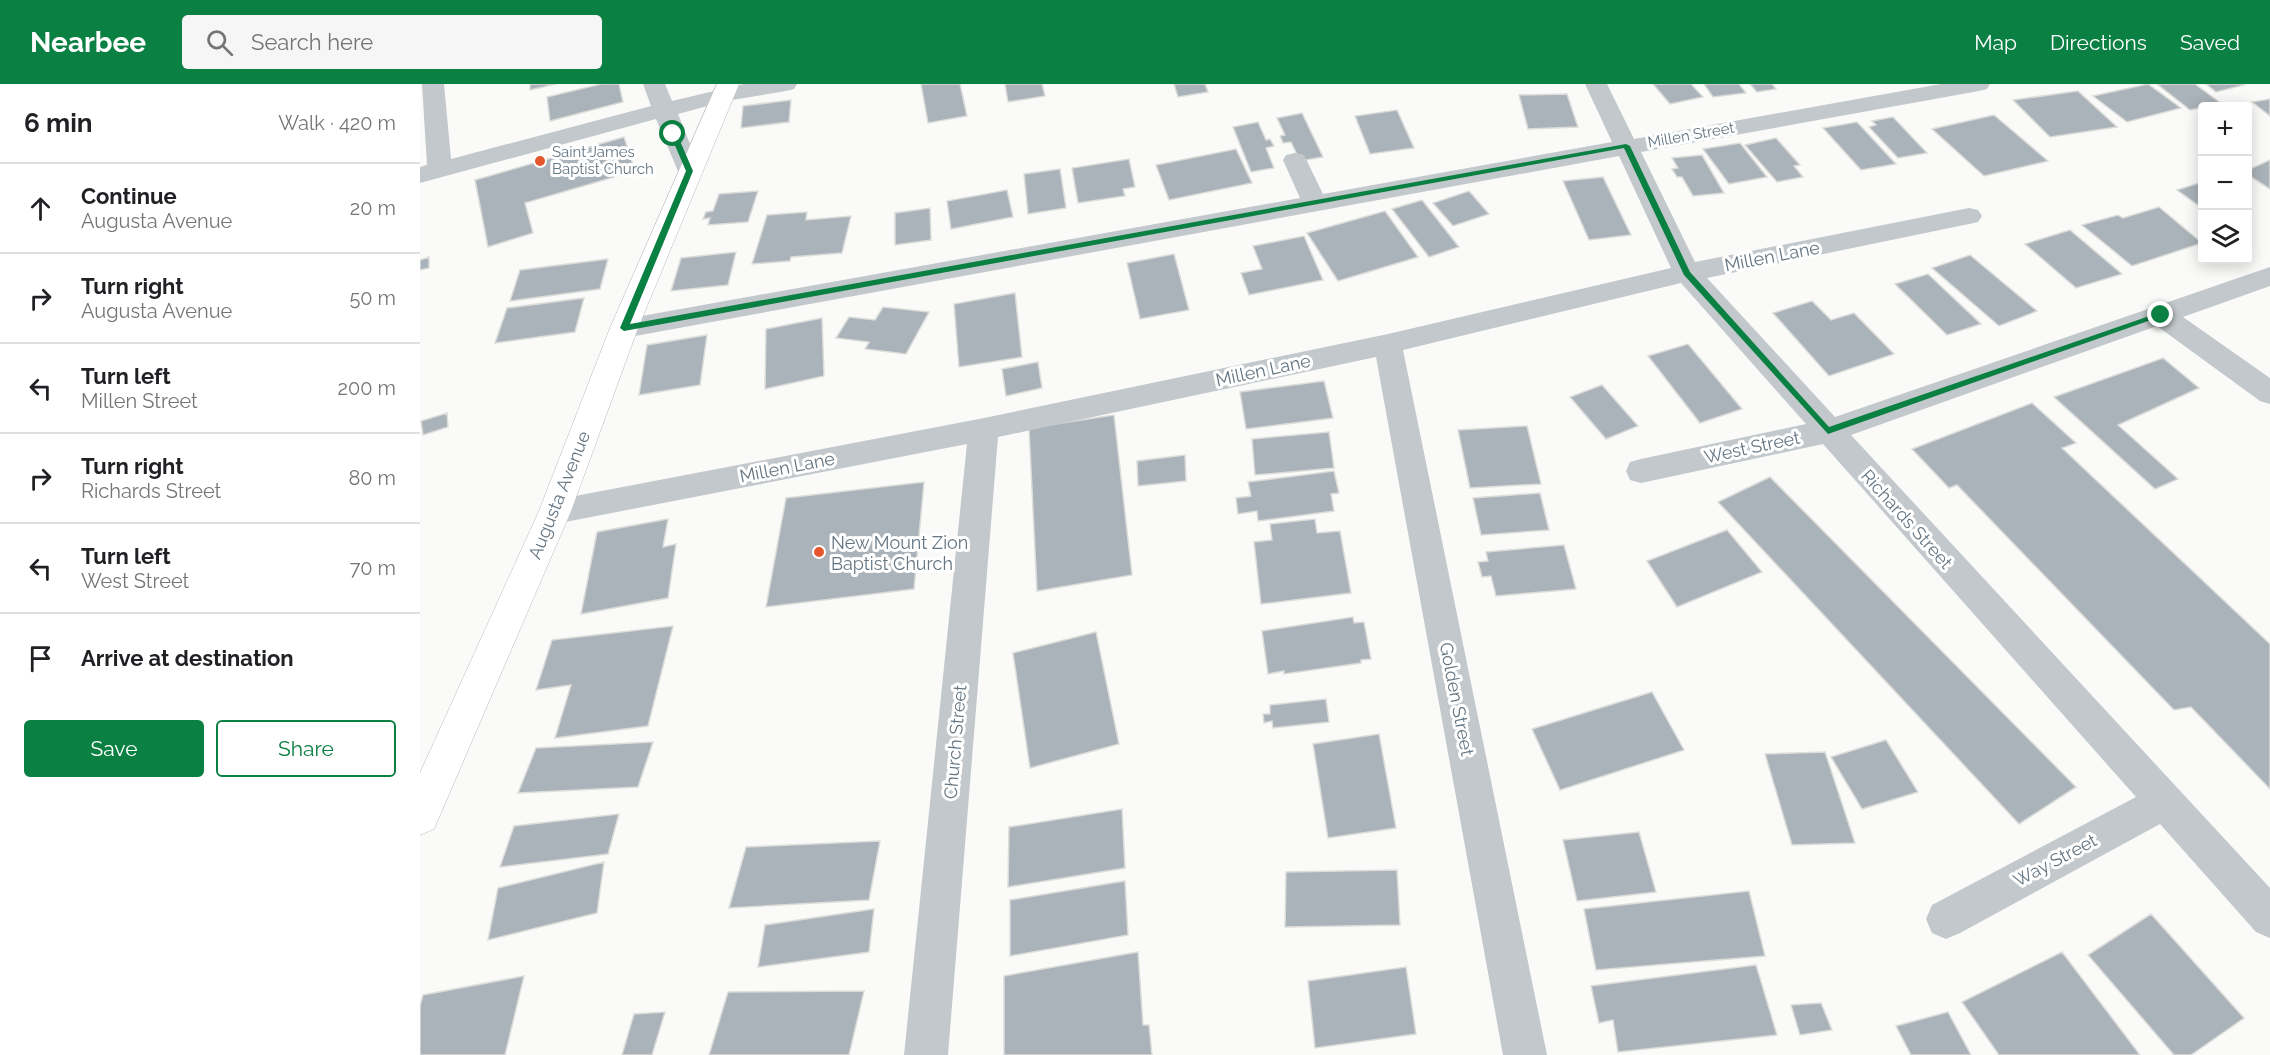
<!DOCTYPE html>
<html lang="en">
<head>
<meta charset="utf-8">
<style>
  :root { --surface:#fff; --page:#f6f6f6; --text:#202124; --muted:#757577; --line:#e0e0e0; --accent:#0b8043 }
  body { margin:0; font-family:Raleway,sans-serif; background:var(--page); color:var(--text) }
  .controls { position:absolute; right:18px; top:18px; display:grid; overflow:hidden; border-radius:6px; box-shadow:0 3px 15px #0003 }
  .controls button { width:54px; height:54px; display:grid; place-items:center; padding:0; border:0; border-bottom:2px solid var(--line); background:var(--surface); color:var(--text); font:30px sans-serif }
  .stop { position:absolute; width:18px; height:18px; margin:-14px; border:4px solid #0b8043; border-radius:50%; background:#fff }
  .stop.end { background:#0b8043; border-color:#fff; box-shadow:0 2px 6px #0008 }
  .list { margin:0; padding:0; list-style:none }
  h2 { display:flex; justify-content:space-between; align-items:center; height:78px; margin:0; padding:0 24px; font-size:26px }
  h2 small { font-size:20px; font-weight:400; color:var(--muted) }
  .list li { display:grid; grid-template-columns:39px 1fr auto; gap:18px; align-items:center; box-sizing:border-box; height:90px; padding:0 24px; border-top:2px solid var(--line) }
  .list b { display:block; font-size:22px; white-space:nowrap }
  .list p { margin:0; font-size:20px; white-space:nowrap; color:var(--muted) }
  .list em { font-size:20px; font-style:normal; color:var(--muted) }
  .actions { display:flex; gap:12px; padding:18px 24px }
  .actions a { flex:1; padding:14px 0; border:2px solid var(--accent); border-radius:6px; text-align:center; font-size:21px; color:var(--accent) }
  .actions .main { background:var(--accent); color:#fff }
  .icon { flex:none; width:33px; height:33px; fill:none; stroke:currentColor; stroke-width:2; stroke-linecap:round; stroke-linejoin:round }
  .map { position:relative; flex:none; width:1850px; height:971px; overflow:hidden }
  header { display:flex; align-items:center; gap:36px; box-sizing:border-box; height:84px; padding:0 30px; background:var(--accent); color:#fff }
  header strong { font-size:28px }
  nav { display:flex; gap:33px; margin-inline-start:auto; font-size:21px }
  .search { width:420px; height:54px; background:var(--page); display:flex; align-items:center; gap:15px; box-sizing:border-box; padding:0 21px; border-radius:6px; color:var(--muted); font-size:22px }
  main { display:flex }
  aside { flex:1; background:var(--surface) }
  .map>svg:first-child { display:block }
  .building { fill:#aab3b9; stroke:#dcdcda; stroke-width:1.5 }
  .lines { fill:none; stroke-linecap:round; stroke-linejoin:round }
  .major-casing { stroke:#b5babe; stroke-width:1 }
  .minor { fill:#c3c8cc; fill-rule:evenodd }
  .major { fill:#fff; fill-rule:evenodd }
  .route { fill:#0b8043 }
  .poi-dot { fill:#e4572e; stroke:#fff; stroke-width:2 }
  .labels { text-anchor:middle; dominant-baseline:central; stroke-width:6; stroke-linejoin:round; paint-order:stroke }
  .far-street-label { font-size:15px; fill:#657683; stroke:#fff }
  .far-poi-label { font-size:15px; fill:#657683; stroke:#fff; text-anchor:start }
  .street-label { font-size:18px; fill:#657683; stroke:#fff }
  .poi-label { font-size:18px; fill:#657683; stroke:#fff; text-anchor:start }
</style>
</head>
<body>
<header>
<strong>Nearbee</strong>
<div class="search"><svg class="icon" aria-label="search" viewBox="0 0 24 24"><circle cx="10" cy="10" r="6"/><path d="M15 15l6 6"/></svg>Search here</div>
<nav><a>Map</a><a>Directions</a><a>Saved</a></nav>
</header>
<main>
<aside>
<h2>6 min<small>Walk · 420 m</small></h2>
<ul class="list">
<li><svg class="icon" aria-label="ahead" viewBox="0 0 24 24"><path d="M12 20V5M6 11l6-6 6 6"/></svg><div><b>Continue</b><p>Augusta Avenue</p></div><em>20 m</em></li>
<li><svg class="icon" aria-label="right" viewBox="0 0 24 24"><path d="M7 20v-9h11M14 6l5 5-5 5"/></svg><div><b>Turn right</b><p>Augusta Avenue</p></div><em>50 m</em></li>
<li><svg class="icon" aria-label="left" viewBox="0 0 24 24"><path d="M17 20v-9H6M10 6l-5 5 5 5"/></svg><div><b>Turn left</b><p>Millen Street</p></div><em>200 m</em></li>
<li><svg class="icon" aria-label="right" viewBox="0 0 24 24"><path d="M7 20v-9h11M14 6l5 5-5 5"/></svg><div><b>Turn right</b><p>Richards Street</p></div><em>80 m</em></li>
<li><svg class="icon" aria-label="left" viewBox="0 0 24 24"><path d="M17 20v-9H6M10 6l-5 5 5 5"/></svg><div><b>Turn left</b><p>West Street</p></div><em>70 m</em></li>
<li><svg class="icon" aria-label="arrive" viewBox="0 0 24 24"><path d="M6 21V4h12l-3 4 3 4H6"/></svg><div><b>Arrive at destination</b></div></li>
</ul>
<div class="actions"><a class="main">Save</a><a>Share</a></div>
</aside>
<div class="map">
<svg width="1850" height="971" viewBox="0 0 1850 971">
  <rect width="100%" height="100%" fill="#fafaf8"/>
  <path class="building" d="M110 0H136L110 6Z
    M181 0H199L203 18 130 37 127 13Z
    M501 0H540L547 32 508 39Z
    M585 0H622L625 12 588 18Z
    M754 0H785L788 8 758 13Z
    M1233 0H1271L1283 13 1250 20Z
    M1284 0H1319L1326 9 1293 13Z
    M1330 0H1352L1356 5 1337 8Z
    M1728 0 1761 24 1707 38 1673 12Z
    M1737 0H1775L1802 20 1770 26Z
    M1786 0H1822L1824 1 1796 8Z
    M1658 7 1697 43 1630 53 1593 16Z
    M1147 10 1158 43 1108 45 1099 11Z
    M1850 15V32L1832 18Z
    M371 16 369 38 321 44 323 22Z
    M977 26 994 64 950 70 935 32Z
    M882 29 903 73 880 77 871 58 863 59 860 52 865 51 857 34Z
    M1574 31 1628 77 1564 92 1512 45Z
    M1473 33 1507 69 1478 74 1449 43 1456 41 1452 37Z
    M838 38 846 56 850 55 854 62 846 64 854 84 831 88 813 43Z
    M1437 38 1476 80 1441 86 1403 44Z
    M204 53 215 87 105 119 113 149 68 163 55 96Z
    M1356 54 1380 81 1374 82 1383 93 1357 98 1325 61Z
    M1320 59 1347 93 1309 100 1283 65Z
    M816 65 832 99 749 116 736 81Z
    M1282 71 1304 109 1273 112 1262 93H1257L1252 85 1258 84 1252 74Z
    M709 75 715 103 703 105 705 112 658 119 652 84Z
    M1850 76V105L1828 91V86Z
    M640 85 646 124 608 130 604 90Z
    M1183 93 1211 151 1169 156 1143 97Z
    M1782 98V124L1757 106Z
    M587 106 593 133 531 145 527 117Z
    M338 107 328 138 288 141 290 134 283 135 286 128 293 127 299 110Z
    M1049 107 1069 130 1033 142 1013 119Z
    M1002 116 1039 163 1009 173 972 125Z
    M1739 123 1782 159 1712 182 1662 141 1698 131 1703 134Z
    M510 124 511 156 475 161V129Z
    M965 127 998 173 918 197 887 149Z
    M387 128 386 136 431 132 422 169 371 173 370 177 332 180 347 131Z
    M1650 146 1702 190 1656 204 1605 160Z
    M884 152 903 196 829 211 821 189 842 185 833 162Z
    M316 168 308 201 251 207 261 174Z
    M754 170 769 226 720 235 707 179Z
    M1550 171 1617 227 1579 242 1512 184Z
    M9 173V184L0 186V176Z
    M188 175 180 205 90 217 100 186Z
    M1508 190 1561 240 1527 251 1475 200Z
    M595 209 602 273 539 283 534 220Z
    M164 214 155 248 75 259 87 224Z
    M1392 217 1411 236 1434 229 1474 270 1409 292 1353 229Z
    M463 223 509 228 486 270 445 265 449 258 416 254 429 233 455 236Z
    M402 234 404 292 345 305 346 245Z
    M287 251 280 301 219 311 227 261Z
    M1268 260 1322 325 1280 339 1228 272Z
    M1743 274 1779 304 1698 341 1758 395 1735 405 1634 313Z
    M618 278 622 304 586 312 582 285Z
    M904 297 913 334 826 345 820 308Z
    M1182 301 1218 342 1186 355 1150 313Z
    M1612 319 1656 359 1642 364 1850 560V705L1771 623 1754 626 1537 401 1529 404 1492 365Z
    M27 329 28 343 3 351 1 337Z
    M694 331 712 491 617 507 609 344Z
    M1107 342 1121 400 1050 404 1038 346Z
    M909 348 914 384 835 391 832 355Z
    M765 371 766 397 718 402 717 377Z
    M914 387 919 409 911 410 914 427 838 437 837 427 818 430 816 414 831 412 828 398Z
    M1350 393 1656 703 1599 740 1298 418Z
    M504 398 494 505 346 523 366 414Z
    M1120 409 1129 446 1061 451 1053 414Z
    M248 435 243 463 256 460 248 514 161 530 177 448Z
    M895 435 897 449 920 447 931 509 841 520 834 458 852 456 850 440Z
    M1307 446 1342 488 1257 523 1227 477Z
    M1144 461 1156 505 1076 512 1071 492 1062 493 1058 478 1068 477 1066 468Z
    M933 533 934 539 944 538 951 575 941 576V579L864 590V587L848 590 842 547Z
    M253 542 228 642 135 654 151 601 116 606 132 556Z
    M676 548 699 660 610 684 593 569Z
    M1232 608 1264 666 1140 706 1112 645Z
    M906 615 909 638 853 644 852 637 844 639 843 630H850V621Z
    M959 650 976 744 908 754 893 660Z
    M1466 656 1498 708 1442 725 1411 673Z
    M233 658 218 703 98 709 116 664Z
    M1405 668 1435 759 1372 761 1345 670Z
    M702 725 705 784 588 803 589 743Z
    M199 730 188 770 80 783 94 742Z
    M1219 748 1236 808 1157 817 1143 756Z
    M460 757 449 816 309 824 326 763Z
    M184 778 177 829 68 856 78 804Z
    M977 786 980 841 865 843 866 788Z
    M705 797 708 851 590 872V816Z
    M1329 807 1345 872 1176 886 1164 825Z
    M454 825 449 868 338 883 345 841Z
    M1731 830 1824 934 1771 971H1754L1668 871Z
    M718 868 723 941H729L732 971H584V892Z
    M1642 868 1720 971H1579L1542 918Z
    M1336 881 1357 951 1198 968 1193 936 1179 939 1171 902Z
    M986 883 996 950 895 964 888 897Z
    M104 892 85 971H0V922L3 911Z
    M444 907 429 971H289L308 908Z
    M1401 919 1412 946 1380 951 1371 921Z
    M245 928 232 971H202L214 930Z
    M1528 928 1551 971H1491L1476 942Z"/>
  <g class="lines">
    <g class="major-casing">
      <path id="major" d="M297 0H319L218 244 151 427 14 745 0 751V689L119 427 190 244Z"/>
    </g>
    <path class="minor" d="M2 0H24L31 75 231 22 223 0H245L252 17 324 0H377L374 5 366 7 306 17 258 30 281 87 278 92 269 95 260 92 236 35 0 99V83L7 81Z
      M1165 0H1187L1214 55 1521 0H1570L1567 5 1559 7 1221 68 1275 178 1549 124 1558 126 1562 132 1558 138 1549 140 1287 194 1415 333 1850 183V202L1763 233 1850 294V320L1840 317 1737 242 1431 351 1850 804V854L1836 848 1740 740 1540 849 1526 855 1512 849 1506 835 1512 821 1716 713 1403 360 1221 399 1210 396 1206 387 1210 378 1221 375 1386 340 1261 199 983 266 1127 971H1083L956 273 578 353 528 971H484L547 360 135 440 124 436 119 427 124 418 564 334 968 250 1251 184 1199 72 204 254 194 251 190 244 194 237 880 114 863 76 866 71 875 69 884 71 903 110 1192 58Z"/>
    <use href="#major" class="major"/>
  </g>
  <path class="route" d="M253 48 257 50 273 87 210 240 1206 60 1210 62 1270 188 1409 343 1738 229 1745 231 1408 350 1264 191 1204 64 204 247 200 244 266 87 250 50Z"/>
  <g class="poi-dot">
    <circle cx="120" cy="77" r="6"/>
    <circle cx="399" cy="468" r="6"/>
  </g>
  <g class="labels">
    <g class="far-street-label">
      <text transform="translate(1271 51) rotate(-10)">Millen Street</text>
    </g>
    <g class="far-poi-label">
      <text x="132" y="68">Saint James<tspan x="132" dy="17">Baptist Church</tspan></text>
    </g>
    <g class="street-label">
      <text transform="translate(1352 172) rotate(-11)">Millen Lane</text>
      <text transform="translate(843 286) rotate(-12)">Millen Lane</text>
      <text transform="translate(1332 363) rotate(-12)">West Street</text>
      <text transform="translate(367 383) rotate(-11)">Millen Lane</text>
      <text transform="translate(139 411) rotate(-68)">Augusta Avenue</text>
      <text transform="translate(1487 435) rotate(48)">Richards Street</text>
      <text transform="translate(1037 615) rotate(79)">Golden Street</text>
      <text transform="translate(535 658) rotate(-85)">Church Street</text>
      <text transform="translate(1635 776) rotate(-28)">Way Street</text>
    </g>
    <g class="poi-label">
      <text x="411" y="458">New Mount Zion<tspan x="411" dy="21">Baptist Church</tspan></text>
    </g>
  </g>
</svg>
<div class="controls">
<button>+</button>
<button>−</button>
<button><svg class="icon" aria-label="layers" viewBox="0 0 24 24"><path d="M12 4l9 5-9 5-9-5zM3 14l9 5 9-5"/></svg></button>
</div>
<div class="stop" style="left:253px;top:50px"></div>
<div class="stop end" style="left:1741px;top:231px"></div>
</div>
</main>
</body>
</html>
